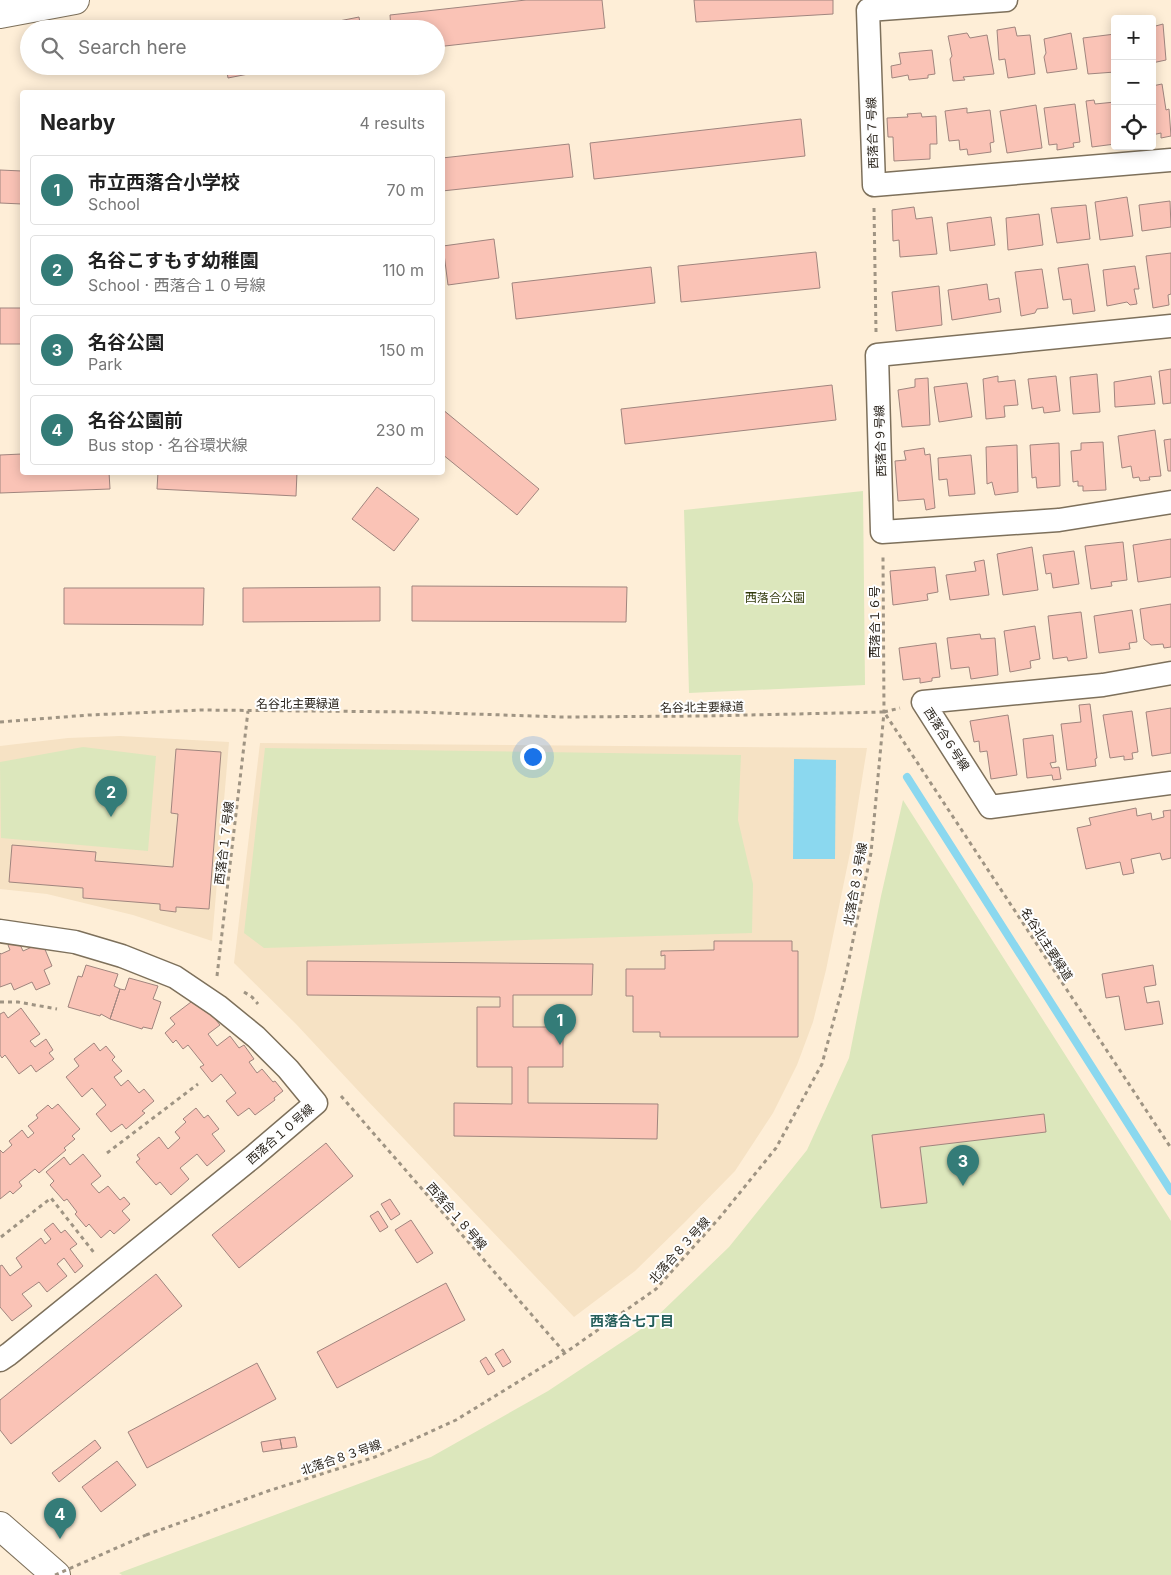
<!DOCTYPE html>
<html lang="en">
<head>
<meta charset="utf-8">
<style>
  :root { --surface:#fff; --page:#f6f6f6; --text:#222; --muted:#767676; --line:#e0e0e0; --accent:#347c78 }
  body { margin:0; font-family:Inter,"Noto Sans JP",sans-serif; background:var(--page); color:var(--text) }
  .controls { position:absolute; right:15px; top:15px; display:grid; overflow:hidden; border-radius:5px; box-shadow:0 2px 12px #0003 }
  .controls button { width:45px; height:45px; display:grid; place-items:center; padding:0; border:0; border-bottom:1px solid var(--line); background:var(--surface); color:var(--text); font:25px sans-serif }
  .you { position:absolute; left:532px; top:756px; width:18px; height:18px; margin:-12px; border:4px solid #fff; border-radius:50%; background:#1a73e8; box-shadow:0 0 0 8px #1a73e833 }
  .badge { display:grid; place-items:center; width:32px; height:32px; border-radius:50%; background:var(--accent); color:#fff; font-size:16px; font-weight:700 }
  .pin { position:absolute; translate:-50% -41px; filter:drop-shadow(0 1px 2px #0008) }
  .pin::after { content:''; position:absolute; top:26px; width:18px; height:15px; background:inherit; clip-path:polygon(0 0,100% 0,50% 100%) }
  .list { margin:0; padding:0; list-style:none }
  h2 { display:flex; justify-content:space-between; align-items:center; height:65px; margin:0; padding:0 20px; font-size:21px }
  h2 small { font-size:16px; font-weight:400; color:var(--muted) }
  .list li { display:grid; grid-template-columns:32px 1fr auto; gap:15px; align-items:center; box-sizing:border-box; height:70px; margin:0 10px 10px; padding:0 10px; border:1px solid var(--line); border-radius:5px }
  .list b { display:block; font-size:19px; white-space:nowrap }
  .list p { margin:0; font-size:16px; white-space:nowrap; color:var(--muted) }
  .list em { font-size:16px; font-style:normal; color:var(--muted) }
  .icon { flex:none; width:28px; height:28px; fill:none; stroke:currentColor; stroke-width:2; stroke-linecap:round; stroke-linejoin:round }
  .map { position:relative; flex:none; width:1171px; height:1575px; overflow:hidden }
  .search { position:absolute; background:var(--surface); box-shadow:0 2px 12px #0003; left:20px; top:20px; width:425px; height:55px; display:flex; align-items:center; gap:12px; box-sizing:border-box; padding:0 18px; border-radius:28px; color:var(--muted); font-size:19px }
  .panel { position:absolute; background:var(--surface); box-shadow:0 2px 12px #0003; left:20px; top:90px; width:425px; height:385px; border-radius:5px }
  .map>svg:first-child { display:block }
  .built { fill:#f6e2c4 }
  .green { fill:#dce7bc }
  .water { fill:#8bd8ef }
  .lines { fill:none; stroke-linecap:round; stroke-linejoin:round }
  .stream { stroke:#8bd8ef; stroke-width:8 }
  .building { fill:#fac3b6; stroke:#a0857e }
  .street-casing { stroke:#7d705b; stroke-width:25 }
  .secondary-casing { stroke:#7d705b; stroke-width:30 }
  .path { stroke:#9f9483; stroke-width:3; stroke-dasharray:4 4; stroke-linecap:butt }
  .street { stroke:#fff; stroke-width:22 }
  .secondary { stroke:#fff; stroke-width:28 }
  .path-bridge { stroke:#9f9483; stroke-width:3; stroke-dasharray:4 4; stroke-linecap:butt }
  .labels { text-anchor:middle; dominant-baseline:central; stroke-width:4; stroke-linejoin:round; paint-order:stroke }
  .street-label { font-size:12px; fill:#28221a; stroke:#fefefe }
  .park-label { font-size:12px; fill:#323a0b; stroke:#fefefe }
  .neighbourhood-label { font-size:14px; font-weight:bold; fill:#255f5b; stroke:#fefefe }
</style>
</head>
<body>
<div class="map">
<svg width="1171" height="1575" viewBox="0 0 1171 1575">
  <rect width="100%" height="100%" fill="#feeed7"/>
  <path class="built" d="M120 736 229 742 212 941 133 915 47 894 0 889V746L68 738Z
    M260 743 867 748 851 848 826 970 813 1022 797 1065 773 1113 735 1171 684 1223 635 1271 574 1317 365 1098 296 1024 234 963Z"/>
  <path class="green" d="M863 491 865 685 689 693 684 510Z
    M83 747 156 756 148 851 1 838 0 762Z
    M265 748 741 755 738 820 753 884 752 933 264 948 244 933Z
    M903 800 1171 1221V1575H122L119 1573 431 1457 548 1391 649 1324 729 1247 807 1150 849 1058 881 896Z"/>
  <path class="water" d="M794 759 836 760 835 859H793Z"/>
  <g class="lines">
    <path class="stream" d="M907 777 1171 1191"/>
  </g>
  <path class="building" d="M526 0H602L605 28 436 47V29H391L390 15Z
    M694 0H833V14L696 22Z
    M359 17 361 29H299Z
    M1163 24 1166 60 1152 63V27Z
    M1015 27 1017 36 1030 35 1035 74 1008 78 1005 59 999 60 997 30Z
    M967 33 970 38 987 35 994 74 963 77 965 80 953 81 950 59 952 56 948 36Z
    M1071 33 1077 69 1047 73 1044 57 1046 53 1044 39Z
    M1115 34V72L1088 74 1083 38Z
    M932 50 935 74 928 75V78L909 80 908 75 892 78 891 66 901 64 899 53Z
    M226 66H289L228 78Z
    M1162 84 1166 110 1169 109 1171 136 1161 138V133L1152 135V86Z
    M1094 100 1095 104 1115 102V144L1092 147 1086 101Z
    M1075 104 1080 142 1073 143 1074 147 1057 150V144L1049 145 1044 108Z
    M1036 105 1042 148 1007 153 1000 111Z
    M967 108V113L990 110 994 142 990 143 991 152 968 155 967 149 960 150 959 140 949 141 945 111Z
    M921 113 922 117 936 116 937 144H930V159L894 161 893 137H888L887 118 908 117 907 114Z
    M801 119 805 156 594 179 590 143Z
    M569 144 573 177 442 191V158Z
    M0 170 22 171V204L0 203Z
    M1127 197 1133 236 1100 240 1095 202Z
    M1170 201 1171 227 1142 231 1139 205Z
    M1086 205 1090 239 1057 243 1051 208Z
    M914 207 916 219 932 217 937 254 900 257 899 240 893 241 892 210Z
    M1039 214 1043 245 1008 250 1006 218Z
    M991 217 995 245 950 251 947 223Z
    M494 239 499 278 448 285 443 246Z
    M816 252 820 288 681 302 678 266Z
    M1171 253V294L1168 295 1169 305 1153 308 1146 256Z
    M1088 264 1095 311 1073 314 1071 299 1063 300 1058 268Z
    M1135 266 1139 289H1134L1137 304 1130 305 1127 302 1107 306 1103 270Z
    M651 267 655 303 516 319 512 283Z
    M1042 269 1048 308 1037 309 1035 313 1021 316 1015 272Z
    M987 284 989 300 999 298 1001 312 952 320 948 290Z
    M939 286 942 325 896 331 892 292Z
    M0 308H22V344H0Z
    M1171 369V403L1163 404 1159 371Z
    M1097 374 1100 412 1073 414 1070 377Z
    M998 376V382L1015 380 1018 405 1004 406 1005 417 986 419 983 379Z
    M1056 376 1060 411 1044 413 1043 407 1032 409 1028 379Z
    M1151 376 1155 404 1115 407 1114 382Z
    M928 378 930 425 902 427 898 390 915 387V379Z
    M967 383 972 417 939 422 934 387Z
    M832 385 836 420 625 444 621 409Z
    M442 409 539 489 517 515 442 454Z
    M1155 430 1161 476 1149 477 1150 480 1140 481 1139 477 1133 478 1131 466 1122 468 1118 436Z
    M1171 439V471H1168L1164 440Z
    M1103 442 1106 490 1083 491V486H1078V481L1073 482 1071 451 1081 450V443Z
    M1059 443 1060 486 1037 488 1036 477 1032 478 1030 445Z
    M1017 445 1018 492 995 495 992 482 987 484 986 447Z
    M924 448 925 455 930 454 935 508 926 510 924 499 898 501 895 461 906 460 904 451Z
    M22 454V472H109L110 489 0 493V455Z
    M971 455 975 494 949 496 947 479 939 480 938 458Z
    M158 472H297L296 496 157 489Z
    M377 487 419 519 394 551 352 519Z
    M1171 539V577L1138 582 1133 545Z
    M1123 542 1127 580 1111 582 1112 586 1091 589 1085 546Z
    M1032 547 1038 590 1003 595 997 554Z
    M1074 551 1079 584 1053 588 1051 573 1046 574 1043 555Z
    M984 560 989 595 950 600 946 575 976 571 974 562Z
    M935 567 938 592 927 594 928 600 893 605 890 571Z
    M412 586 627 587 626 622 412 621Z
    M380 587V621L243 622V588Z
    M64 588H204L203 625 64 624Z
    M1171 604V647L1164 648 1163 644 1151 645 1144 639 1140 609Z
    M1132 610 1137 642 1129 643 1130 649 1099 653 1094 616Z
    M1081 612 1087 658 1068 661 1067 657 1053 659 1048 616Z
    M1035 626 1040 659 1030 661 1031 668 1010 672 1004 631Z
    M980 634 981 639 995 638 998 675 971 679 969 667 951 669 947 638Z
    M936 643 940 677 932 678V681L920 683V678L903 680 899 648Z
    M1090 704 1097 758 1095 759 1096 766 1067 770 1061 724 1081 722 1079 705Z
    M1171 708V753L1152 756 1146 712Z
    M1132 711 1138 752 1132 753 1133 759 1124 760V756L1110 758 1103 715Z
    M1008 715 1017 775 991 779 987 751 980 752 979 741 974 742 970 721Z
    M1053 735 1056 762 1050 763 1052 768 1059 767 1061 779 1053 780 1052 775 1027 778 1023 739Z
    M176 749 221 752 209 909 176 907V912L160 910V904L83 898V888L9 882 12 845 96 852 95 861 173 867 178 814 171 813Z
    M1136 808 1137 816 1151 813 1152 820 1164 817 1163 811 1171 810V858L1162 860 1160 853 1131 859 1134 873 1123 875 1120 862 1086 869 1077 828 1091 825 1089 818Z
    M18 940 23 951 32 947 31 944 41 940 52 966 44 970 50 984 36 990 32 982 14 990 11 983 0 987V953L1 954 10 950 8 945Z
    M714 941H792V951H798V1037H660V1032H633V996H626V969H665V955L661 956V951L714 950Z
    M307 961 593 964 592 995H513V1027H563V1067H528V1103L658 1104 657 1139 454 1136V1103L512 1104V1067H477V1007H500V997L307 995Z
    M86 965 118 974 114 986 120 989 110 1019 101 1014 100 1016 68 1007 78 976 82 977Z
    M1153 965 1156 985 1144 987 1147 1003 1159 1001 1163 1024 1125 1030 1119 996 1106 998 1102 974Z
    M129 978 158 986 153 999 161 1002 152 1029 143 1027 142 1029 110 1019 120 989 125 990Z
    M195 999 204 1005 220 1025 208 1034 217 1046 230 1036 239 1048 244 1045 254 1059 249 1062 257 1073 262 1069 273 1082 275 1081 283 1091 274 1098 275 1100 255 1115 249 1108 238 1116 226 1101 236 1093 221 1074 212 1082 200 1067 204 1065 188 1045 183 1049 176 1040 173 1043 165 1033 175 1024 170 1018Z
    M21 1008 40 1034 30 1041 35 1047 46 1039 53 1050 49 1053 54 1059 36 1072 31 1065 19 1074 5 1055 2 1058 0 1055V1014L4 1012 8 1018Z
    M94 1043 100 1051 106 1046 115 1057 112 1060 122 1071 114 1077 121 1086 128 1080 139 1093 144 1089 154 1101 142 1111 145 1113 126 1129 122 1124 111 1132 96 1114 106 1105 92 1088 82 1097 66 1077 79 1066 74 1059Z
    M58 1104 80 1129 72 1136 75 1139 64 1148 66 1150 39 1173 35 1169 19 1182 22 1186 13 1194 10 1191 0 1199V1150L3 1153 12 1145 9 1141 22 1130 28 1138 34 1133 28 1126 38 1118 36 1115 48 1105 52 1109Z
    M196 1108 204 1118 208 1115 219 1129 212 1134 225 1151 207 1166 197 1154 180 1168 189 1179 171 1195 160 1182 156 1185 136 1162 140 1159 137 1155 159 1137 168 1149 180 1138 175 1132 186 1122 183 1119Z
    M1044 1114 1046 1132 920 1147 927 1203 881 1208 872 1135Z
    M326 1143 353 1176 239 1268 212 1235Z
    M83 1154 101 1176 91 1184 99 1193 108 1186 120 1200 124 1197 130 1204 122 1211 130 1220 114 1234 110 1230 101 1238 89 1224 86 1227 75 1214 77 1212 67 1199 64 1201 50 1185 54 1181 46 1172 64 1157 70 1165Z
    M390 1199 400 1214 391 1220 381 1204Z
    M378 1211 388 1227 380 1232 370 1216Z
    M411 1220 433 1253 417 1263 395 1230Z
    M53 1223 61 1233 65 1230 77 1244 70 1249 83 1266 75 1273 64 1258 57 1264 67 1276 47 1292 39 1282 22 1294 32 1306 12 1321 0 1307V1266L2 1265 10 1276 22 1267 16 1258 41 1238 45 1244 51 1239 44 1230Z
    M156 1274 182 1306 11 1444 0 1430V1400Z
    M446 1283 465 1320 337 1388 317 1352Z
    M503 1349 511 1362 503 1367 495 1354Z
    M486 1357 495 1371 488 1375 480 1361Z
    M257 1363 276 1399 147 1468 128 1432Z
    M295 1437 297 1447 282 1449 280 1439Z
    M280 1439 282 1449 263 1452 261 1442Z
    M95 1440 101 1448 59 1482 52 1473Z
    M117 1461 136 1485 101 1512 82 1487Z"/>
  <g class="lines">
    <g class="street-casing">
      <path id="street" d="M1006 0 868 10 874 185 1171 160
        M1171 326 877 355 882 532 1059 520 1171 502
        M1171 673 1103 685 923 702 990 807 1171 783
        M0 931 75 942 122 956 175 977 218 1006 256 1037 288 1069 316 1103 254 1156 9 1354 0 1360"/>
    </g>
    <g class="secondary-casing">
      <path id="secondary" d="M0 14 75 0
        M0 1526 56 1575"/>
    </g>
    <path class="path" d="M874 208 876 332
      M884 712 900 708
      M0 722 89 715 202 710 414 712 563 717 704 716 884 712 1171 1148
      M217 976 248 711
      M244 992 252 997 258 1004
      M0 1002H18L57 1009
      M341 1096 565 1353
      M107 1153 198 1084
      M1 1237 51 1198 95 1254
      M146 1535 268 1491 375 1457 456 1420 565 1353 656 1289 721 1216 776 1148 822 1064 846 974 871 853 884 712 883 557"/>
    <use href="#street" class="street"/>
    <use href="#secondary" class="secondary"/>
    <path class="path-bridge" d="M55 1575 146 1535"/>
  </g>
  <g class="labels">
    <g class="street-label">
      <text transform="translate(872 133) rotate(-92)">西落合７号線</text>
      <text transform="translate(880 441) rotate(-92)">西落合９号線</text>
      <text transform="translate(874 622) rotate(-90)">西落合１６号</text>
      <text x="298" y="703">名谷北主要緑道</text>
      <text transform="translate(702 707) rotate(-1)">名谷北主要緑道</text>
      <text transform="translate(947 739) rotate(57)">西落合６号線</text>
      <text transform="translate(224 843) rotate(-83)">西落合１７号線</text>
      <text transform="translate(855 884) rotate(-80)">北落合８３号線</text>
      <text transform="translate(1047 944) rotate(57)">名谷北主要緑道</text>
      <text transform="translate(280 1134) rotate(-41)">西落合１０号線</text>
      <text transform="translate(457 1216) rotate(49)">西落合１８号線</text>
      <text transform="translate(679 1250) rotate(-48)">北落合８３号線</text>
      <text transform="translate(341 1457) rotate(-19)">北落合８３号線</text>
    </g>
    <g class="park-label">
      <text x="775" y="597">西落合公園</text>
    </g>
    <g class="neighbourhood-label">
      <text x="632" y="1320">西落合七丁目</text>
    </g>
  </g>
</svg>
<div class="controls">
<button>+</button>
<button>−</button>
<button><svg class="icon" aria-label="locate" viewBox="0 0 24 24"><circle cx="12" cy="12" r="6"/><path d="M12 2v4M12 18v4M2 12h4M18 12h4"/></svg></button>
</div>
<div class="you"></div>
<div class="pin badge" style="left:560px;top:1045px">1</div>
<div class="pin badge" style="left:111px;top:817px">2</div>
<div class="pin badge" style="left:963px;top:1186px">3</div>
<div class="pin badge" style="left:60px;top:1539px">4</div>
<div class="search"><svg class="icon" aria-label="search" viewBox="0 0 24 24"><circle cx="10" cy="10" r="6"/><path d="M15 15l6 6"/></svg>Search here</div>
<section class="panel">
<h2>Nearby<small>4 results</small></h2>
<ul class="list">
<li><span class="badge">1</span><div><b>市立西落合小学校</b><p>School</p></div><em>70 m</em></li>
<li><span class="badge">2</span><div><b>名谷こすもす幼稚園</b><p>School · 西落合１０号線</p></div><em>110 m</em></li>
<li><span class="badge">3</span><div><b>名谷公園</b><p>Park</p></div><em>150 m</em></li>
<li><span class="badge">4</span><div><b>名谷公園前</b><p>Bus stop · 名谷環状線</p></div><em>230 m</em></li>
</ul>
</section>
</div>
</body>
</html>
